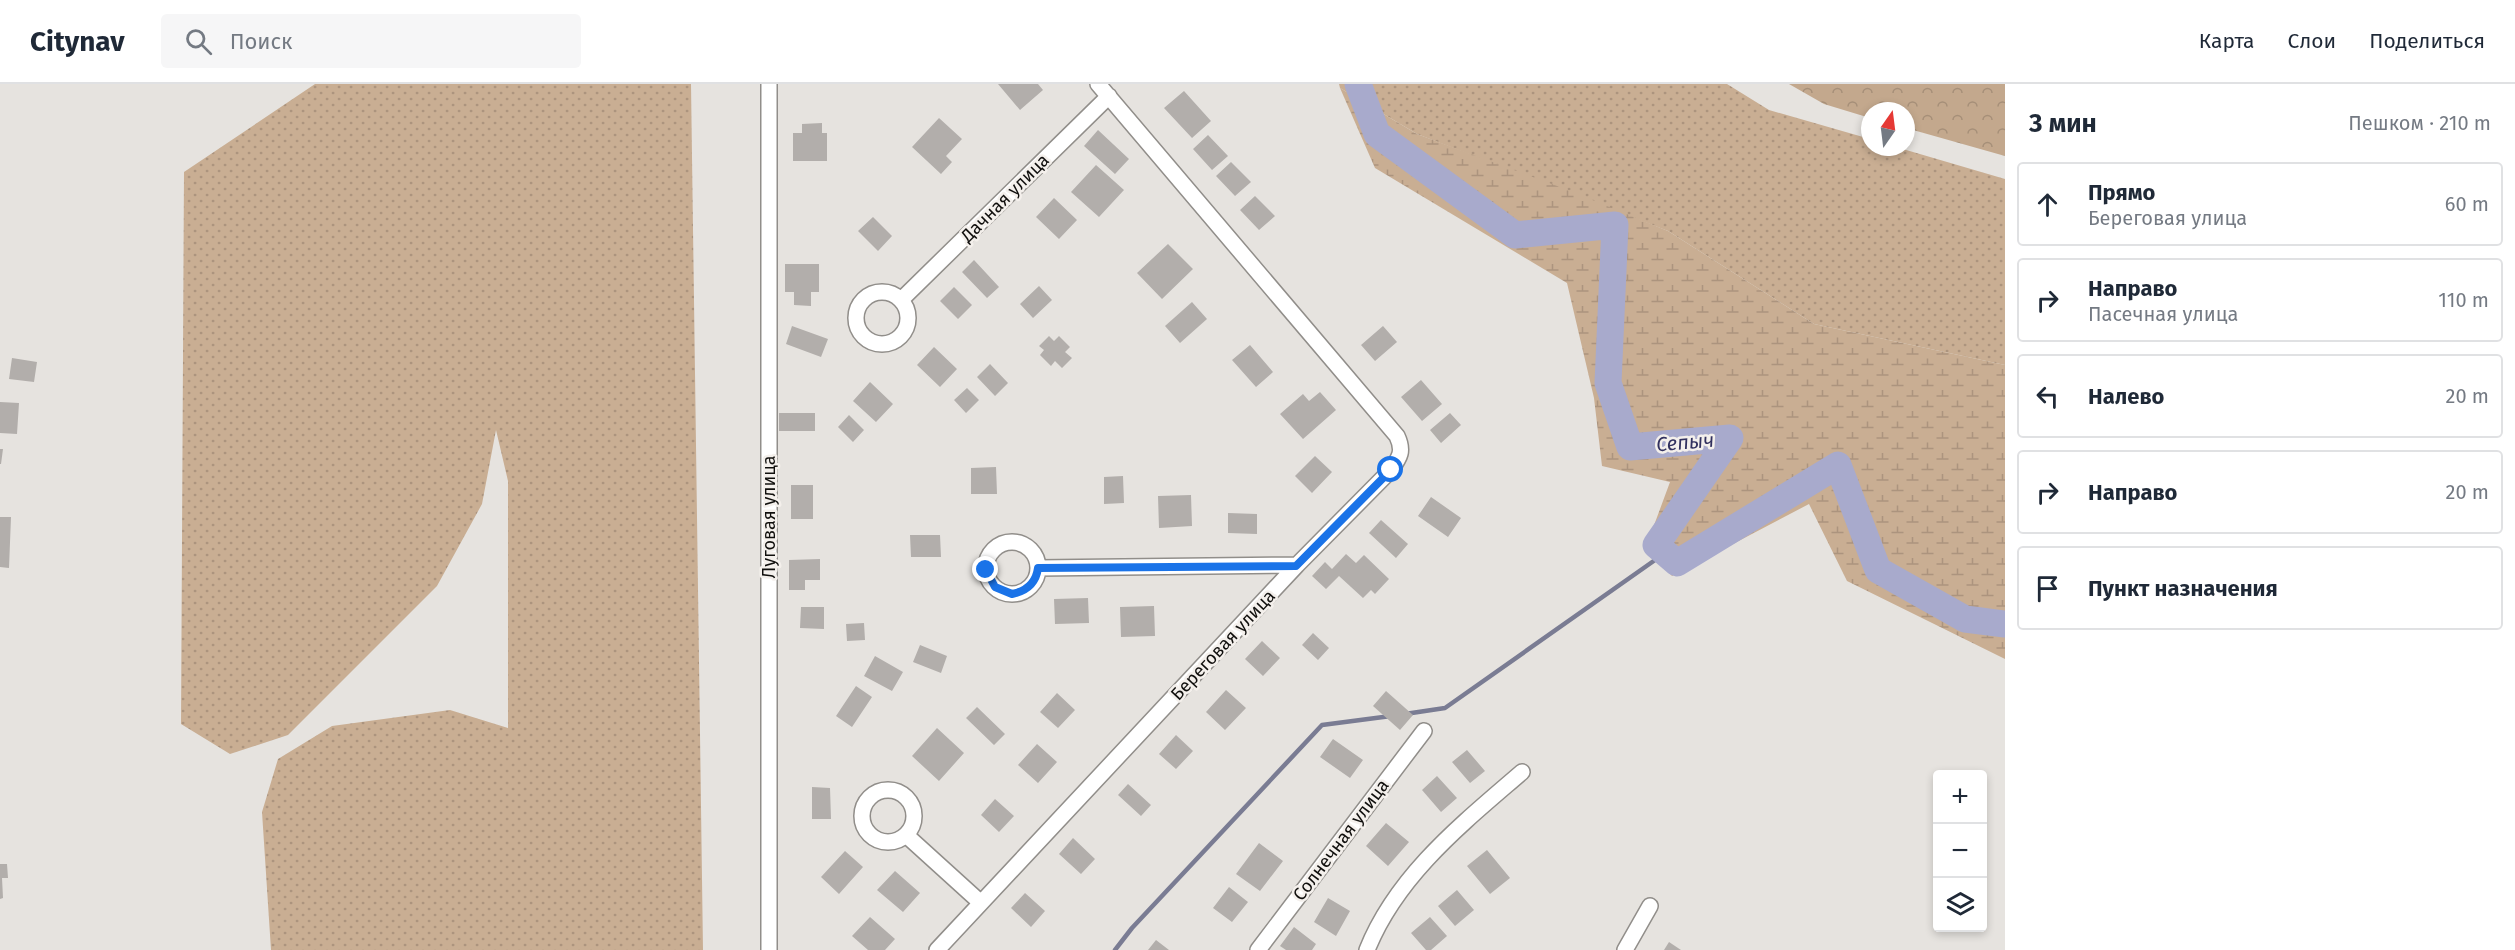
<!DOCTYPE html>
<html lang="ru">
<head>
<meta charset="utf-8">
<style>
  :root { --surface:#fff; --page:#f6f6f7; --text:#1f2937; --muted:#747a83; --line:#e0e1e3 }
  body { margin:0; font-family:"Fira Sans",sans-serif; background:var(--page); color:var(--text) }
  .controls { position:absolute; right:18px; bottom:18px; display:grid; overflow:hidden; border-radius:6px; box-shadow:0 3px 9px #0003 }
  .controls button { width:54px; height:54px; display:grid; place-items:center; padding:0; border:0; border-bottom:2px solid var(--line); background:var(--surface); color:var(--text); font:30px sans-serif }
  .compass { position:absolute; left:1861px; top:18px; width:54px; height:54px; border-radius:50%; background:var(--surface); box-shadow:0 3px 9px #0003; rotate:14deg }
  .stop { position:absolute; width:18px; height:18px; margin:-14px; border:4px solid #1a73e8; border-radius:50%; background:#fff }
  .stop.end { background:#1a73e8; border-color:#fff; box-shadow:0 2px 6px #0008 }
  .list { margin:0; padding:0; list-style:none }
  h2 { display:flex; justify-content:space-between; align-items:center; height:78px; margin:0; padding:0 24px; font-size:26px }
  h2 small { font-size:20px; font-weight:400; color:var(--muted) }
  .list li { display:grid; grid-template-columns:39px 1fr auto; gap:18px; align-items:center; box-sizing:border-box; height:84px; margin:0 12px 12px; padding:0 12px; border:2px solid var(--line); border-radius:6px }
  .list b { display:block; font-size:22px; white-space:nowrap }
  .list p { margin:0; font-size:20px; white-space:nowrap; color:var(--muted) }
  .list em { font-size:20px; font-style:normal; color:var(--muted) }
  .icon { flex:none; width:33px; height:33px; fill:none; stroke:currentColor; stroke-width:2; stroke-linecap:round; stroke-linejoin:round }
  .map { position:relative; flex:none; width:2005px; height:866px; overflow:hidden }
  header { display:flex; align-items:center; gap:36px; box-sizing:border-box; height:84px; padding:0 30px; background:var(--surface); border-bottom:2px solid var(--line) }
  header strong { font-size:28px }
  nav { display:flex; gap:33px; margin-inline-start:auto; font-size:21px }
  .search { width:420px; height:54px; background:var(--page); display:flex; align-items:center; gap:15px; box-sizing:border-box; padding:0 21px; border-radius:6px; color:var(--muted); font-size:22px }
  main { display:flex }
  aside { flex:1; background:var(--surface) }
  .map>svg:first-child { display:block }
  .grass { fill:url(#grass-dots) }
  .forest { fill:url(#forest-crowns) }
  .wetland { fill:url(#wetland-marsh) }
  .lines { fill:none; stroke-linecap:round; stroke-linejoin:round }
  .stream { stroke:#7a7c93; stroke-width:4.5 }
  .river { stroke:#a8aacc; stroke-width:27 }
  .building { fill:#b2aeab }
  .minor-casing { stroke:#918e8a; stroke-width:18 }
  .minor { stroke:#fff; stroke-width:15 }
  .route { stroke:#1a73e8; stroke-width:8 }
  .labels { text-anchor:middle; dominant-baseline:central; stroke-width:5; stroke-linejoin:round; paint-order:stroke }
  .street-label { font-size:18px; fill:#100f0d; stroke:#f4f0ec }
  .water-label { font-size:20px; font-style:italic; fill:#32315f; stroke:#f4f0ec }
</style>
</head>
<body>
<header>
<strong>Citynav</strong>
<div class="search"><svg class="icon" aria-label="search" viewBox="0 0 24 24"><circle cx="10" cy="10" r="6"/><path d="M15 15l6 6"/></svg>Поиск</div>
<nav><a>Карта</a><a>Слои</a><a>Поделиться</a></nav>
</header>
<main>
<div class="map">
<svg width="2005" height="866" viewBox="0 0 2005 866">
  <defs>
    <pattern id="grass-dots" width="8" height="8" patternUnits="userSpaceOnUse" patternTransform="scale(1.5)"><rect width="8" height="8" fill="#c9ae93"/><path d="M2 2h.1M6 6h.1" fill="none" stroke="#ac947e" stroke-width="1.8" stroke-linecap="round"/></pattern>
    <pattern id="forest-crowns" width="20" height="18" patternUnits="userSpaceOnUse" patternTransform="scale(1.5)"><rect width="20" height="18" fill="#c3a88d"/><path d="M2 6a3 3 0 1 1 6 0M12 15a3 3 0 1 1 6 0" fill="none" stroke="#a68f78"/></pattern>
    <pattern id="wetland-marsh" width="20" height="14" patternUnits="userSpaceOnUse" patternTransform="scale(1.5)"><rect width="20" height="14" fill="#c9ae93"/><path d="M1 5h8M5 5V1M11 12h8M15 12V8" fill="none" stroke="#ac947e"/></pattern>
  </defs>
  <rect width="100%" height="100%" fill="#e6e3df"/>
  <path class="grass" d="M315 0H691L703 866H271L262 728 278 675 332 642 450 626 508 644V397L496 346 482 420 437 502 288 651 230 670 181 640 184 88Z
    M1339 0H1727L1769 26 1870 55V63H1896L2005 95V281L1814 240 1668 147 1417 50 1340 4Z"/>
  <path class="forest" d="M1789 0H2005V72L1906 44V27H1870V34L1824 20Z"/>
  <path class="wetland" d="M1340 4 1417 50 1568 106 1668 147 1814 240 2005 281V575L1847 497 1809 420 1672 492 1646 463 1670 398 1602 382 1594 314 1567 199 1375 84Z"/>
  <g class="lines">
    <path class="stream" d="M1405 630 1445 624 1665 469
      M1115 866 1132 844 1322 641 1391 632"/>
    <path class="river" d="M1358 0 1377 50 1515 151 1615 141 1608 299 1630 363 1730 354 1656 461 1677 479 1838 381 1878 486 1965 535 2005 540"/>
  </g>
  <path class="building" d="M998 0H1038L1043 6 1020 26Z
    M1184 7 1211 37 1192 54 1164 24Z
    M939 34 962 55 946 72 952 78 941 90 912 63Z
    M822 39V49H827V77H793V49H802V40Z
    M1098 46 1129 75 1115 90 1084 62Z
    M1208 51 1228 72 1212 86 1193 65Z
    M1231 78 1251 98 1235 112 1216 92Z
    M1096 81 1124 106 1099 133 1071 108Z
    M1255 112 1275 132 1259 146 1240 126Z
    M1054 114 1077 136 1059 155 1036 133Z
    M873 133 892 152 878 167 858 147Z
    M1168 160 1193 185 1162 215 1137 189Z
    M974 176 999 203 987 214 962 188Z
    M785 180H819V208H811V222L794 221V208H785Z
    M1039 202 1052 216 1033 234 1020 220Z
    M954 203 972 221 958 235 940 217Z
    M1192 218 1207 235 1180 259 1165 242Z
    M792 242 828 255 821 273 786 260Z
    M1383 242 1397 258 1375 277 1361 261Z
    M1049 252 1054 257 1059 252 1070 263 1065 268 1072 274 1062 284 1055 277 1051 282 1040 271 1044 266 1039 262Z
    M1250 261 1273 288 1256 303 1232 276Z
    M934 263 957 285 940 303 917 281Z
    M12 274 37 278 34 298 9 295Z
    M990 280 1008 299 995 312 977 293Z
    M1421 296 1442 320 1422 337 1401 313Z
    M870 298 893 320 876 338 853 317Z
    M967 304 979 316 966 329 954 316Z
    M1320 308 1336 326 1303 355 1280 330 1303 310 1309 317Z
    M0 318 19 319 17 350 0 349Z
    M779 329H815V347H779Z
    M1450 329 1461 341 1441 359 1430 346Z
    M849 331 864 346 853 358 838 343Z
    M0 365H3L1 380H0Z
    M1315 372 1332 388 1312 409 1295 392Z
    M996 383 997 410H971V384Z
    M1123 392 1124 419 1104 420V393Z
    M791 401H813V435H791Z
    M1191 411 1192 442 1159 444 1158 412Z
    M1431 413 1461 434 1448 453 1418 432Z
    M1228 429 1257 430V450L1228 449Z
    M0 433H11L9 484 0 483Z
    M1381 436 1408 460 1396 474 1369 449Z
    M910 451H940L941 473H911Z
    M1346 470 1356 479 1364 471 1389 495 1375 510 1371 506 1363 514 1339 492 1326 505 1312 492 1325 478 1332 485Z
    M820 475V496H805V506H789V476Z
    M1088 514 1089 539 1055 540 1054 515Z
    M1154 522 1155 552 1121 553 1120 523Z
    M801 523H824V545L800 544Z
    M864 539 865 556 847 557 846 540Z
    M1313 549 1329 564 1318 576 1302 561Z
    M1262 557 1280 574 1263 592 1245 575Z
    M920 561 947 572 941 589 913 578Z
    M875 572 903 588 892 607 864 592Z
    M856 602 872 613 852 643 836 632Z
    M1226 606 1246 624 1225 646 1206 628Z
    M1386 607 1413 631 1400 646 1373 622Z
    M1057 609 1075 626 1058 644 1040 628Z
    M977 623 1005 650 994 661 966 634Z
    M937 644 964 669 939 697 912 672Z
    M1176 651 1193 667 1176 685 1159 670Z
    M1333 655 1363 676 1350 694 1320 673Z
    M1037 660 1057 678 1038 699 1018 681Z
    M1467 666 1485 687 1470 699 1452 678Z
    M1437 692 1457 714 1441 728 1422 706Z
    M1128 700 1151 721 1141 732 1118 711Z
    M812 703 830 704 831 735H812Z
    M995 715 1014 732 999 748 981 731Z
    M1386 739 1409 758 1388 782 1366 762Z
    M1073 754 1095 775 1081 790 1059 770Z
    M1259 759 1283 777 1260 807 1236 790Z
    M1487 766 1510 794 1490 810 1467 782Z
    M845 767 863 783 839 810 821 793Z
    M0 780H7L8 794H2L3 814 0 815Z
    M895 787 920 809 903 828 877 806Z
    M1229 803 1248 818 1232 838 1213 824Z
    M1457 806 1474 826 1455 842 1438 822Z
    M1025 809 1045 827 1031 843 1011 824Z
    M1328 814 1350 827 1336 852 1314 838Z
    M870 833 895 855 885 866H868L852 852Z
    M1430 833 1447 852 1431 866H1426L1411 849Z
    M1294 843 1316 860 1312 866H1286L1280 862Z
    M1156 856 1169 866H1148Z
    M1669 858 1681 866H1664Z"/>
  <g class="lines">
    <g class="minor-casing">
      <path id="minor" d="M769 0V866
        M856 234a26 26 0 1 1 52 0a26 26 0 1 1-52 0Z
        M901 216 1109 12
        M986 484a26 26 0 1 1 52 0a26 26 0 1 1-52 0Z
        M1038 484 1297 481
        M862 732a26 26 0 1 1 52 0a26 26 0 1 1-52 0Z
        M906 751 981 819
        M937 866 1297 481 1391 386C1400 373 1404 367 1397 352L1098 0
        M1258 866 1424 647
        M1367 866C1397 791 1463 739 1522 688
        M1625 866 1650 822"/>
    </g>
    <use href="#minor" class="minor"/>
  </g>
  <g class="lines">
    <path class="route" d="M986 486 995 503 1012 510C1027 507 1036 499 1038 484L1296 482 1391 386"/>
  </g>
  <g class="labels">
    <g class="street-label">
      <text transform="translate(1005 114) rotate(-45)">Дачная улица</text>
      <text transform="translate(769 433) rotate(-90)">Луговая улица</text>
      <text transform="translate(1223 561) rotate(-47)">Береговая улица</text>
      <text transform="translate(1341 756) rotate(-53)">Солнечная улица</text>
    </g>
    <g class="water-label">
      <text transform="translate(1685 358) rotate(-5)">Сепыч</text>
    </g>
  </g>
</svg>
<div class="controls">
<button>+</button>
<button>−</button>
<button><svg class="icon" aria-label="layers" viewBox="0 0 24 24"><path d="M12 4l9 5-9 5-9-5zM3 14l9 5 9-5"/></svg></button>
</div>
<svg class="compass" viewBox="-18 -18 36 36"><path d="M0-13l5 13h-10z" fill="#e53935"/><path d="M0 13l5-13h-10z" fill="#747a83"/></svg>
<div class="stop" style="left:1391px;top:386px"></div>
<div class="stop end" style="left:986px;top:486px"></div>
</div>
<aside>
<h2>3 мин<small>Пешком · 210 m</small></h2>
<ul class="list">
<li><svg class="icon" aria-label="ahead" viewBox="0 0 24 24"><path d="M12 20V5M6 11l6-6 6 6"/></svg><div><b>Прямо</b><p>Береговая улица</p></div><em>60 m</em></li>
<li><svg class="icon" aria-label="right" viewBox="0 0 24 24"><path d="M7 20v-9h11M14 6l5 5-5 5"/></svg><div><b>Направо</b><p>Пасечная улица</p></div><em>110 m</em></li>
<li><svg class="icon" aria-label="left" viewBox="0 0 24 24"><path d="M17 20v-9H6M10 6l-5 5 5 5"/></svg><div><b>Налево</b></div><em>20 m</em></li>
<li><svg class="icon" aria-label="right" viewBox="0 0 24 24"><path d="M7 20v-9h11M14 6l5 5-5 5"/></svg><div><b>Направо</b></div><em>20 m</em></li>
<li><svg class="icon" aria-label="arrive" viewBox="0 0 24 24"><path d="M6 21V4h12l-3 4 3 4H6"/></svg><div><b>Пункт назначения</b></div></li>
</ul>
</aside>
</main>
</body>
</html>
